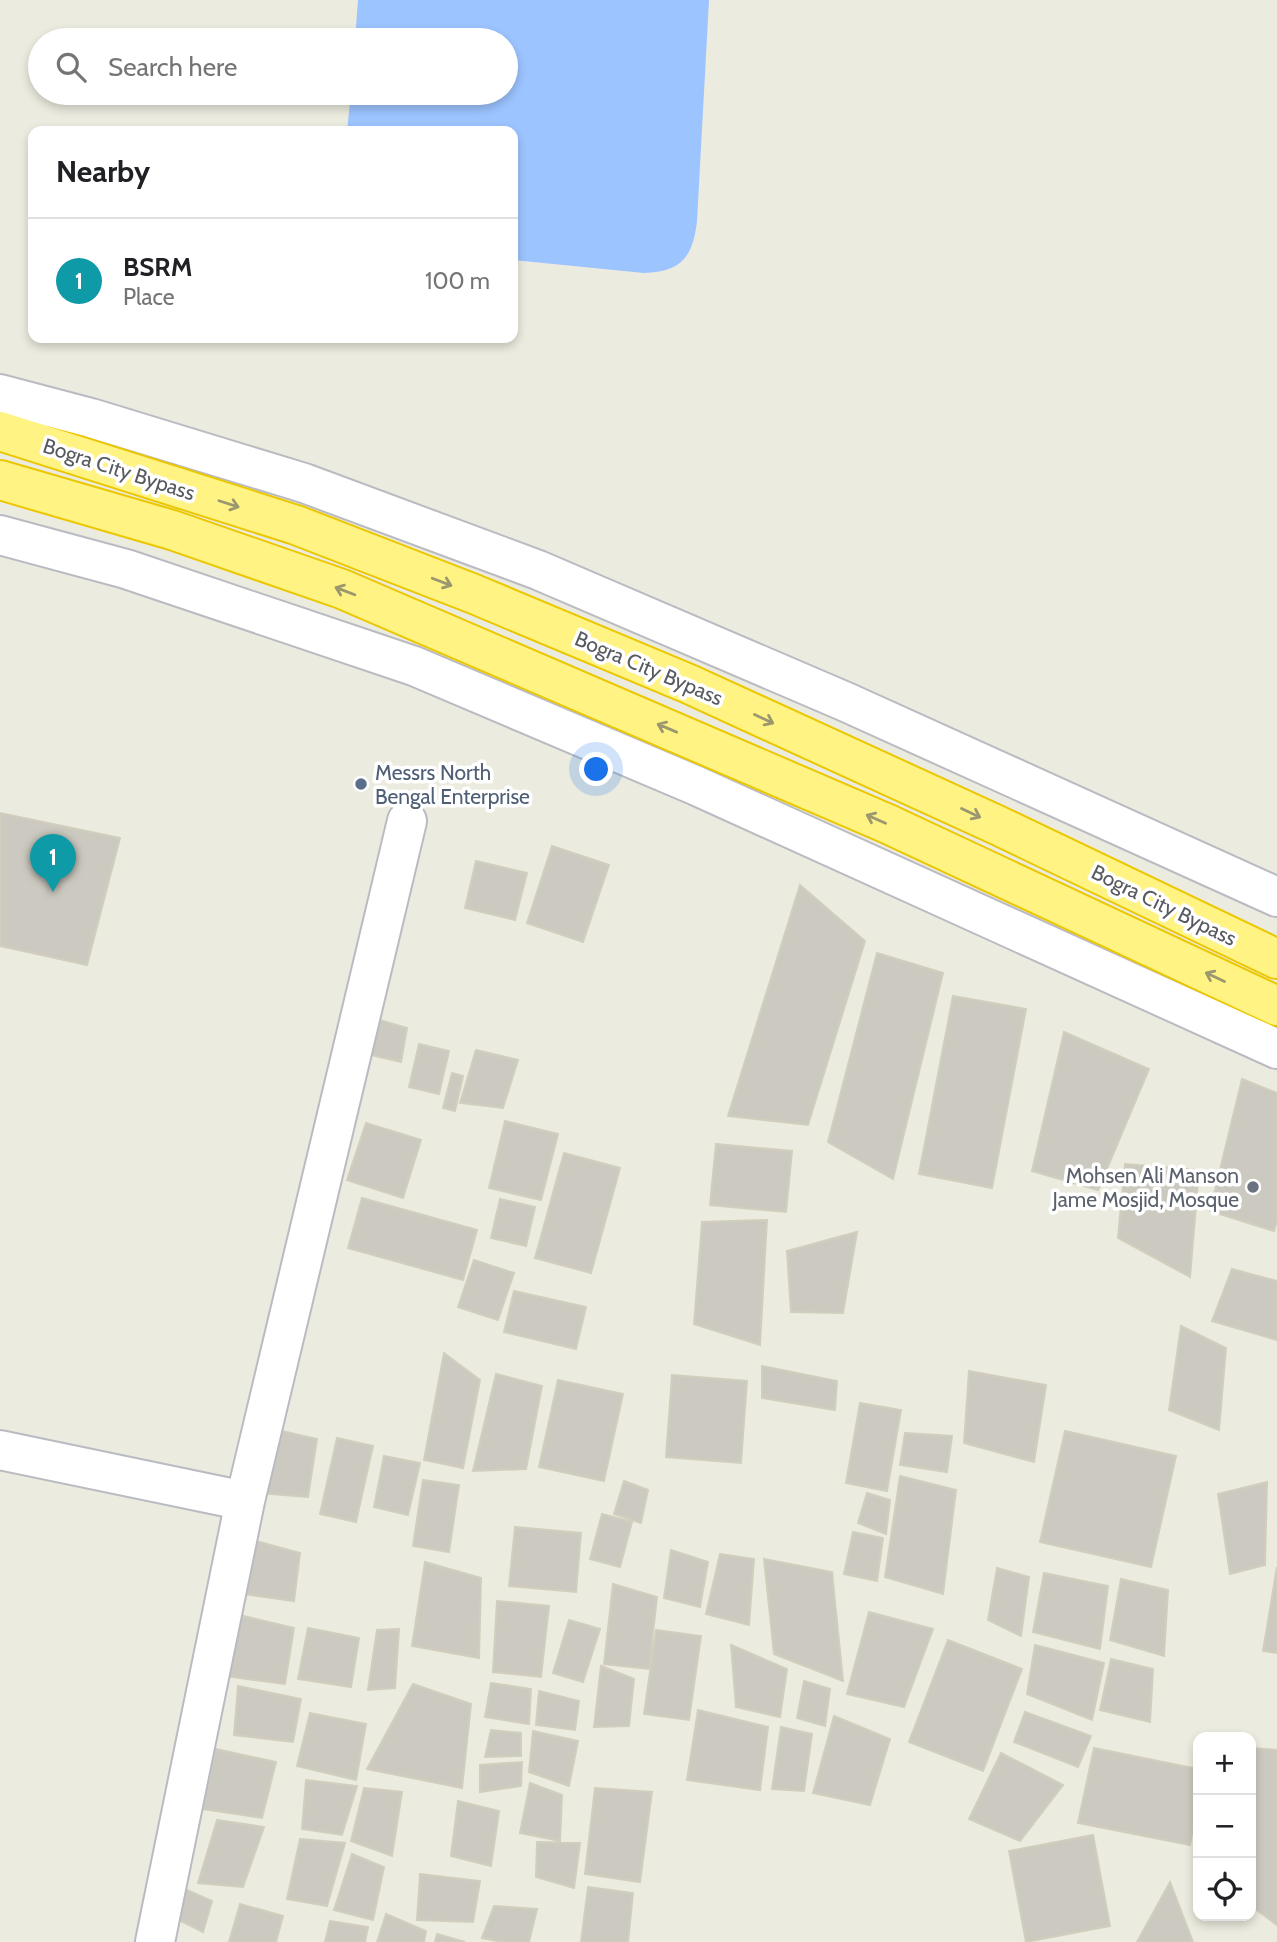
<!DOCTYPE html>
<html lang="en">
<head>
<meta charset="utf-8">
<style>
  :root { --surface:#fff; --page:#f2f2f2; --text:#202124; --muted:#757577; --line:#e0e0e0; --accent:#f15120 }
  body { margin:0; font-family:Cabin,sans-serif; background:var(--page); color:var(--text) }
  .controls { position:absolute; right:21px; bottom:21px; display:grid; overflow:hidden; border-radius:14px; box-shadow:0 4px 10px #0003 }
  .controls button { width:63px; height:63px; display:grid; place-items:center; padding:0; border:0; border-bottom:2px solid var(--line); background:var(--surface); color:var(--text); font:35px sans-serif }
  .you { position:absolute; left:597px; top:770px; width:24px; height:24px; margin:-18px; border:5px solid #fff; border-radius:50%; background:#1a73e8; box-shadow:0 0 0 10px #1a73e833 }
  .badge { display:grid; place-items:center; width:46px; height:46px; border-radius:50%; background:var(--accent); color:#fff; font-size:23px; font-weight:700 }
  .pin { position:absolute; translate:-50% -58px; filter:drop-shadow(0 2px 4px #0008) }
  .pin::after { content:''; position:absolute; top:37px; width:24px; height:21px; background:inherit; clip-path:polygon(0 0,100% 0,50% 100%) }
  .list { margin:0; padding:0; list-style:none }
  h2 { display:flex; justify-content:space-between; align-items:center; height:91px; margin:0; padding:0 28px; font-size:30px }
  h2 small { font-size:23px; font-weight:400; color:var(--muted) }
  .list li { display:grid; grid-template-columns:46px 1fr auto; gap:21px; align-items:center; box-sizing:border-box; height:126px; padding:0 28px; border-top:2px solid var(--line) }
  .list b { display:block; font-size:26px; white-space:nowrap }
  .list p { margin:0; font-size:23px; white-space:nowrap; color:var(--muted) }
  .list em { font-size:23px; font-style:normal; color:var(--muted) }
  .icon { flex:none; width:38px; height:38px; fill:none; stroke:currentColor; stroke-width:2; stroke-linecap:round; stroke-linejoin:round }
  .map { position:relative; flex:none; width:1277px; height:1942px; overflow:hidden }
  .search { position:absolute; background:var(--surface); box-shadow:0 4px 10px #0003; left:28px; top:28px; width:490px; height:77px; display:flex; align-items:center; gap:18px; box-sizing:border-box; padding:0 24px; border-radius:38px; color:var(--muted); font-size:26px }
  .panel { position:absolute; background:var(--surface); box-shadow:0 4px 10px #0003; left:28px; top:126px; width:490px; height:217px; border-radius:14px }
  .map>svg:first-child { display:block }
  .water { fill:#9cc4ff }
  .building { fill:#cccac0; stroke:#d1cebd; stroke-width:2 }
  .lines { fill:none; stroke-linecap:round; stroke-linejoin:round }
  .minor-casing { stroke:#babbc2; stroke-width:42 }
  .highway-casing { stroke:#ebc700; stroke-width:42 }
  .minor { stroke:#fff; stroke-width:38 }
  .highway { stroke:#fff383; stroke-width:38 }
  .oneway { stroke:#9b976f }
  .service-dot { fill:#5c6f8a; stroke:#fff; stroke-width:2.5 }
  .worship-dot { fill:#6b7280; stroke:#fff; stroke-width:2.5 }
  .labels { text-anchor:middle; dominant-baseline:central; stroke-width:7; stroke-linejoin:round; paint-order:stroke }
  .street-label { font-size:21px; fill:#585a61; stroke:#fff }
  .service-label { font-size:21px; fill:#4e5e75; stroke:#fff; text-anchor:start }
  .worship-label { font-size:21px; fill:#5b616d; stroke:#fff; text-anchor:end }
</style>
</head>
<body>
<div class="map">
<svg width="1277" height="1942" viewBox="0 0 1277 1942">
  <rect width="100%" height="100%" fill="#ecebdf"/>
  <path class="water" d="M358 0H709L697 221C693 257 681 272 644 273L513 260V131H347L351 93H506V40H355Z"/>
  <path class="building" d="M0 813 120 838 87 965 0 946Z
    M552 846 609 865 583 942 527 923Z
    M476 861 527 873 515 920 465 908Z
    M800 885 865 941 808 1125 728 1116Z
    M877 953 943 973 893 1179 828 1142Z
    M953 996 1026 1009 992 1188 919 1174Z
    M376 1019 407 1028 401 1062 363 1053Z
    M1064 1032 1149 1069 1098 1190 1032 1171Z
    M419 1044 449 1051 439 1094 409 1087Z
    M476 1050 518 1060 503 1108 460 1103Z
    M452 1073 463 1076 455 1111 443 1108Z
    M1242 1079 1277 1093V1220L1274 1231 1210 1211Z
    M505 1121 558 1134 541 1200 489 1188Z
    M366 1123 421 1140 403 1198 347 1180Z
    M716 1144 792 1151 786 1212 710 1205Z
    M564 1153 620 1168 591 1273 535 1258Z
    M1125 1164 1199 1170 1190 1277 1118 1238Z
    M362 1198 477 1230 463 1280 348 1248Z
    M500 1199 535 1207 526 1246 491 1238Z
    M767 1220 760 1345 694 1324 702 1222Z
    M857 1232 843 1313 791 1312 787 1251Z
    M474 1260 514 1273 498 1320 458 1307Z
    M1232 1269 1277 1281V1340L1212 1321Z
    M514 1291 586 1307 576 1349 504 1332Z
    M1181 1326 1226 1348 1219 1430 1169 1410Z
    M444 1353 480 1380 463 1468 424 1460Z
    M762 1366 837 1381 835 1410 762 1398Z
    M969 1371 1046 1385 1034 1462 964 1443Z
    M496 1374 542 1386 526 1469 473 1471Z
    M672 1375 747 1381 741 1463 666 1457Z
    M558 1380 623 1394 604 1481 539 1467Z
    M860 1403 901 1410 887 1491 846 1483Z
    M273 1429 317 1439 308 1497 259 1493Z
    M1065 1431 1176 1456 1151 1567 1040 1542Z
    M905 1433 952 1436 947 1472 900 1465Z
    M337 1438 373 1446 356 1522 320 1514Z
    M384 1456 420 1463 408 1515 374 1507Z
    M900 1476 956 1490 943 1594 885 1577Z
    M423 1480 459 1485 449 1552 413 1546Z
    M624 1481 648 1490 641 1523 614 1514Z
    M1267 1482 1265 1565 1230 1574 1218 1494Z
    M867 1493 890 1500 886 1534 858 1523Z
    M602 1514 632 1522 620 1567 590 1559Z
    M515 1527 581 1533 576 1592 509 1586Z
    M853 1532 883 1538 877 1581 844 1574Z
    M256 1541 300 1553 294 1601 236 1593Z
    M671 1550 708 1562 700 1607 664 1598Z
    M720 1554 754 1559 749 1625 706 1614Z
    M764 1559 832 1572 843 1681 774 1654Z
    M425 1562 481 1578 479 1658 412 1646Z
    M1277 1567V1653L1263 1651Z
    M997 1568 1029 1577 1021 1636 988 1620Z
    M1044 1573 1108 1586 1100 1649 1033 1632Z
    M1121 1579 1168 1590 1164 1656 1110 1640Z
    M613 1584 657 1597 649 1669 604 1664Z
    M497 1601 549 1606 541 1677 493 1672Z
    M869 1612 933 1629 904 1707 847 1694Z
    M231 1613 294 1628 285 1684 224 1676Z
    M569 1620 600 1629 583 1682 553 1673Z
    M308 1628 359 1638 351 1687 298 1679Z
    M399 1629 395 1688 368 1690 377 1630Z
    M656 1630 701 1636 689 1720 644 1714Z
    M948 1640 1022 1669 983 1771 909 1742Z
    M731 1645 787 1669 780 1717 736 1707Z
    M1035 1645 1104 1663 1092 1720 1027 1694Z
    M1111 1659 1153 1669 1150 1722 1100 1710Z
    M601 1666 634 1679 629 1726 594 1727Z
    M804 1681 830 1689 825 1726 797 1718Z
    M491 1683 531 1689 529 1724 485 1717Z
    M413 1684 471 1704 462 1788 367 1769Z
    M238 1686 301 1699 293 1742 234 1735Z
    M539 1691 579 1701 575 1730 536 1725Z
    M698 1710 768 1727 760 1790 687 1780Z
    M1025 1712 1091 1736 1078 1767 1014 1742Z
    M310 1713 366 1724 356 1780 297 1766Z
    M834 1716 890 1739 870 1805 813 1793Z
    M781 1727 812 1734 804 1791 772 1789Z
    M491 1730 521 1733V1756L485 1757Z
    M533 1731 578 1741 569 1786 529 1772Z
    M1094 1748 1198 1769V1801L1190 1845 1078 1823Z
    M1251 1748 1277 1750V1925L1251 1906Z
    M216 1749 276 1762 262 1818 202 1809Z
    M1001 1753 1063 1785 1020 1841 969 1819Z
    M522 1762 521 1786 480 1792V1765Z
    M306 1780 357 1786 342 1835 302 1829Z
    M530 1783 562 1795 560 1841 520 1833Z
    M364 1788 402 1792 392 1856 351 1841Z
    M595 1788 652 1792 640 1882 585 1874Z
    M458 1801 499 1811 491 1866 451 1856Z
    M217 1820 264 1827 243 1887 198 1883Z
    M1093 1835 1110 1926 1026 1942 1009 1851Z
    M300 1839 345 1843 327 1906 287 1899Z
    M537 1842 580 1843 574 1888 536 1877Z
    M352 1854 384 1867 373 1920 334 1910Z
    M420 1874 480 1881 473 1922 417 1920Z
    M1170 1882 1193 1942H1137Z
    M588 1887 633 1893 628 1942H581Z
    M187 1890 212 1901 203 1932 175 1918Z
    M240 1904 283 1916 276 1942H229Z
    M494 1906 537 1909 529 1942H502L482 1938Z
    M386 1914 426 1931 424 1942H377Z
    M330 1921 368 1927 365 1942H325Z
    M437 1934 465 1942H435Z"/>
  <g class="lines">
    <g class="minor-casing">
      <path id="minor" d="M0 394 91 418 304 483 538 570 846 702 1277 897
        M0 535 126 569 414 666 697 786 1277 1049
        M0 1450 245 1501
        M155 1942 245 1501 407 821"/>
    </g>
    <g class="highway-casing">
      <path id="highway" d="M0 431 296 525 474 594 689 684 997 825 1277 959
        M0 480 172 530 342 589 888 824 1277 1006"/>
    </g>
    <use href="#minor" class="minor"/>
    <use href="#highway" class="highway"/>
  </g>
  <defs><path id="oneway-shaft" d="M-6 0H5M1.5-3L5.5 0L1.5 3" fill="none" stroke-width="1.6" stroke-linecap="round" stroke-linejoin="round" transform="scale(1.75)"/></defs>
  <g class="oneway">
    <use href="#oneway-shaft" transform="translate(229 504) rotate(18)"/>
    <use href="#oneway-shaft" transform="translate(442 582) rotate(21)"/>
    <use href="#oneway-shaft" transform="translate(345 591) rotate(-159)"/>
    <use href="#oneway-shaft" transform="translate(764 719) rotate(25)"/>
    <use href="#oneway-shaft" transform="translate(667 728) rotate(-157)"/>
    <use href="#oneway-shaft" transform="translate(971 813) rotate(25)"/>
    <use href="#oneway-shaft" transform="translate(876 819) rotate(-156)"/>
    <use href="#oneway-shaft" transform="translate(1215 977) rotate(-155)"/>
  </g>
  <circle class="service-dot" cx="361" cy="784" r="7"/>
  <circle class="worship-dot" cx="1253" cy="1187" r="7"/>
  <g class="labels">
    <g class="street-label">
      <text transform="translate(119 469) rotate(18)">Bogra City Bypass</text>
      <text transform="translate(649 668) rotate(23)">Bogra City Bypass</text>
      <text transform="translate(1164 905) rotate(26)">Bogra City Bypass</text>
    </g>
    <g class="service-label">
      <text x="375" y="772">Messrs North<tspan x="375" dy="24">Bengal Enterprise</tspan></text>
    </g>
    <g class="worship-label">
      <text x="1239" y="1175">Mohsen Ali Manson<tspan x="1239" dy="24">Jame Mosjid, Mosque</tspan></text>
    </g>
  </g>
</svg>
<div class="controls">
<button>+</button>
<button>−</button>
<button><svg class="icon" aria-label="locate" viewBox="0 0 24 24"><circle cx="12" cy="12" r="6"/><path d="M12 2v4M12 18v4M2 12h4M18 12h4"/></svg></button>
</div>
<div class="you"></div>
<div class="pin badge" style="left:53px;top:892px;background:#0f9aa8">1</div>
<div class="search"><svg class="icon" aria-label="search" viewBox="0 0 24 24"><circle cx="10" cy="10" r="6"/><path d="M15 15l6 6"/></svg>Search here</div>
<section class="panel">
<h2>Nearby<small></small></h2>
<ul class="list">
<li><span class="badge" style="background:#0f9aa8">1</span><div><b>BSRM</b><p>Place</p></div><em>100 m</em></li>
</ul>
</section>
</div>
</body>
</html>
